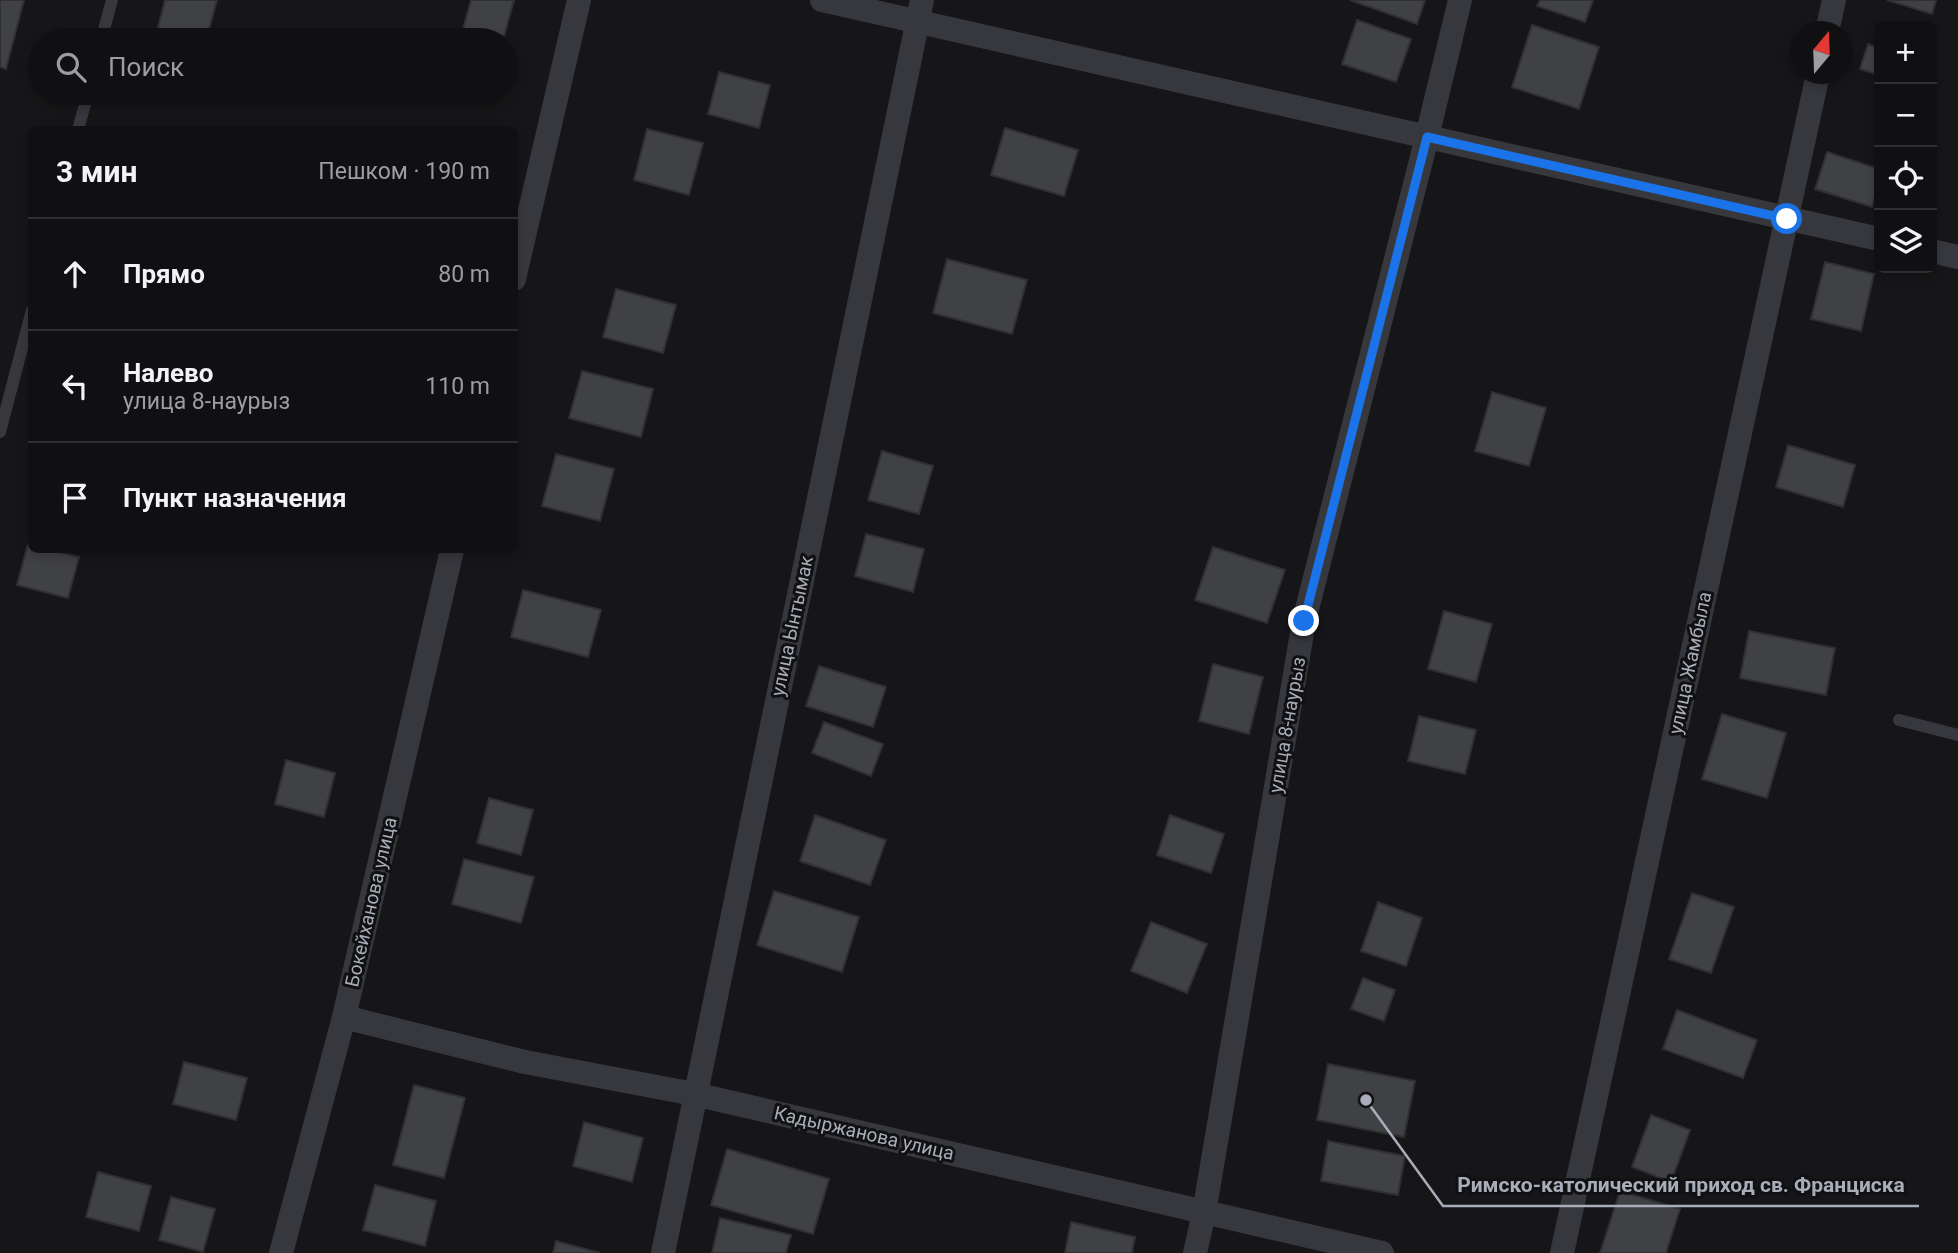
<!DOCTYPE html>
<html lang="ru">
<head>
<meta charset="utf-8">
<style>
  :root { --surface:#101012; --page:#19191b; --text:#f1f3f6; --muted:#9c9d9f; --line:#303032 }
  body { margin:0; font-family:Roboto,sans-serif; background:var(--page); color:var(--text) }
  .controls { position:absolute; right:21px; top:21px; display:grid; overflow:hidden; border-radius:10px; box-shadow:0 4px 10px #0003 }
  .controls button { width:63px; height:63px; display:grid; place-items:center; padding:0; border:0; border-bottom:2px solid var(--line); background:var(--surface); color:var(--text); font:35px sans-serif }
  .compass { position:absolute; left:1790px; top:21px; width:63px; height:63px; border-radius:50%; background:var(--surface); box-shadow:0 4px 10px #0003; rotate:19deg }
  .stop { position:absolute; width:21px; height:21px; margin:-16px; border:5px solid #1a73e8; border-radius:50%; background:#fff }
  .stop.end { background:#1a73e8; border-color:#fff; box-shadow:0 2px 7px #0008 }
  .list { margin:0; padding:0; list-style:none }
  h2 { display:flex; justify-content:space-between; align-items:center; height:91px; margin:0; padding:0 28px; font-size:30px }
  h2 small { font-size:23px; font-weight:400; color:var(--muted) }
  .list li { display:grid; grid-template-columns:46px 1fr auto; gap:21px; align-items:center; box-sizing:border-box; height:112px; padding:0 28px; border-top:2px solid var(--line) }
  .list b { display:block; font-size:26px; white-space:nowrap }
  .list p { margin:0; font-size:23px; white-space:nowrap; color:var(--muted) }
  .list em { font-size:23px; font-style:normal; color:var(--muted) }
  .icon { flex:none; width:38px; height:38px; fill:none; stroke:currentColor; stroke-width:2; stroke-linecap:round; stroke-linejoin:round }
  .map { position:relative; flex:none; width:1958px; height:1253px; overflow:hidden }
  .search { position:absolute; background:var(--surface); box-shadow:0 4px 10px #0003; left:28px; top:28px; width:490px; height:77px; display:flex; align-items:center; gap:18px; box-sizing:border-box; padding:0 24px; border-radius:38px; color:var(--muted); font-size:26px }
  .panel { position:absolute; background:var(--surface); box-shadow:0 4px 10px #0003; left:28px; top:126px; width:490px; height:427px; border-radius:10px }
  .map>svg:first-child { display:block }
  .building { fill:#404145; stroke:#303034; stroke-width:2 }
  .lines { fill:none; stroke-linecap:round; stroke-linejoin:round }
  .lane { stroke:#37383d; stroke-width:12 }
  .street { stroke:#37383d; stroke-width:24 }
  .route { stroke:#1a73e8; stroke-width:9 }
  .labels { text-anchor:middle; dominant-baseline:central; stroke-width:6; stroke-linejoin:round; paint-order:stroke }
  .street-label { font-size:19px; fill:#a8adb8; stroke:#111113 }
  .leader { fill:none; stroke:#a8adb8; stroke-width:2.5 }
  .callout-dot { fill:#a8adb8; stroke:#111113; stroke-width:2.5 }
  .callout-label { font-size:21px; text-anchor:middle; font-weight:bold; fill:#a8adb8; stroke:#111113; stroke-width:6; stroke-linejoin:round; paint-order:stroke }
</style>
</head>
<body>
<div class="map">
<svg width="1958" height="1253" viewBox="0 0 1958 1253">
  <rect width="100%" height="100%" fill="#161618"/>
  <path class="building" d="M0 0H24L6 69 0 67Z
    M165 0H217L206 40H194L157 31Z
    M471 0H514L503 40H460Z
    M1350 0H1425L1417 24Z
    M1540 0H1593L1585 22 1537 6Z
    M1887 0H1936L1932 14Z
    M1357 20 1411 39 1396 82 1342 64Z
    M1532 25 1599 47 1579 109 1512 87Z
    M1868 44 1879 48V75L1860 69Z
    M719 72 770 85 759 128 708 114Z
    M1005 128 1078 150 1064 196 991 175Z
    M647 129 703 143 689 195 634 180Z
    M1827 152 1879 169V183L1872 207 1815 189Z
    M947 259 1027 280 1012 334 933 313Z
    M1825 262 1874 274 1861 331 1811 319Z
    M616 289 676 305 663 353 603 337Z
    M582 371 653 389 641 437 569 418Z
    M1492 392 1546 408 1529 466 1475 451Z
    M1788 445 1855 465 1843 507 1776 487Z
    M882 451 933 466 919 514 868 500Z
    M556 454 614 469 600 521 542 506Z
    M866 534 924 549 913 592 855 576Z
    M28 544 32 545V550H49L79 557 68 598 17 585Z
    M1213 547 1285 570 1267 623 1195 600Z
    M523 590 601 610 588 657 511 637Z
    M1444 611 1492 624 1476 682 1428 669Z
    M1749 631 1835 648 1826 695 1740 678Z
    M1213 664 1263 677 1249 734 1199 721Z
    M819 666 886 687 873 727 806 706Z
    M1722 714 1786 733 1767 798 1702 779Z
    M1419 716 1476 730 1465 774 1408 761Z
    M824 722 883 744 871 776 812 753Z
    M286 760 335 773 324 817 275 804Z
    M489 798 533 810 521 855 477 843Z
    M815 815 886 840 870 885 800 861Z
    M1170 815 1224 834 1211 873 1157 855Z
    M464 859 534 877 521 923 452 904Z
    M774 891 859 917 842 972 757 945Z
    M1692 893 1734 907 1711 973 1669 959Z
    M1378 902 1422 918 1406 966 1361 951Z
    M1151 922 1207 944 1187 993 1131 971Z
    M1363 978 1395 990 1384 1021 1351 1009Z
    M1677 1010 1757 1040 1743 1078 1663 1049Z
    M184 1062 247 1078 236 1120 173 1104Z
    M1328 1064 1415 1081 1404 1137 1317 1120Z
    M414 1085 465 1098 444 1178 393 1165Z
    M1651 1115 1690 1130 1671 1182 1632 1167Z
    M584 1122 643 1138 632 1182 573 1166Z
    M1328 1141 1405 1156 1398 1195 1321 1181Z
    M727 1149 829 1179 813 1234 711 1205Z
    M98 1172 151 1186 139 1231 86 1217Z
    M375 1185 436 1201 425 1246 363 1230Z
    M1620 1191 1680 1209 1666 1253H1600Z
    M171 1197 215 1209 203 1252 159 1240Z
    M720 1218 791 1235 786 1253H712Z
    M1071 1222 1135 1237 1132 1253H1065Z
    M556 1241 600 1253H553Z"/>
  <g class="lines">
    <path class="lane" d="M101 40 112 0
      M78 130 88 93
      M0 432 32 310
      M1899 720 1958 735"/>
    <path class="street" d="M822 0 1879 239
      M1827 32 1834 0
      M1932 251 1958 257
      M514 279 579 0
      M344 1017 525 1062 694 1094 1382 1253
      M281 1253 344 1017 452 550
      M663 1253 922 0
      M1195 1253 1204 1213 1304 621 1427 137 1460 0
      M1562 1253 1818 74"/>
  </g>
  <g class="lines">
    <path class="route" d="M1304 621 1427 137 1787 219"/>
  </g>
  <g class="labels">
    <g class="street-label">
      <text transform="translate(792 626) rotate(-78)">улица Ынтымак</text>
      <text transform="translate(1690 663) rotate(-78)">улица Жамбыла</text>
      <text transform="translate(1287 725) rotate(-80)">улица 8-наурыз</text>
      <text transform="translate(371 902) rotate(-77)">Бокейханова улица</text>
      <text transform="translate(864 1133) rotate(13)">Кадыржанова улица</text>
    </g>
  </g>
  <path class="leader" d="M1366 1100L1443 1206H1919"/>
  <circle class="callout-dot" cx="1366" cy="1100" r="7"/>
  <g class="callout-label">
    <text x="1681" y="1192">Римско-католический приход св. Франциска</text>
  </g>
</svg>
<div class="controls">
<button>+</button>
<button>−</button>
<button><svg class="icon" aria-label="locate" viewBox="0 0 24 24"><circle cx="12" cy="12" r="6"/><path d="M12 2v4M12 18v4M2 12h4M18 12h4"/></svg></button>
<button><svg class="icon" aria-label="layers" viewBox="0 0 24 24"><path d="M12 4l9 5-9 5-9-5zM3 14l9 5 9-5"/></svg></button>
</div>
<svg class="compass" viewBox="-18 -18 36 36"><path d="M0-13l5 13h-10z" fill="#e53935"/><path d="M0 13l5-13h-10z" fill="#9c9d9f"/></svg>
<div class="stop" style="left:1787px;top:219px"></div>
<div class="stop end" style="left:1304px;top:621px"></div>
<div class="search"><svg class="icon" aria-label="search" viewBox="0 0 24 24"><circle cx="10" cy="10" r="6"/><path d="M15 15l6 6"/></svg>Поиск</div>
<section class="panel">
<h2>3 мин<small>Пешком · 190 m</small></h2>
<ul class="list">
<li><svg class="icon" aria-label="ahead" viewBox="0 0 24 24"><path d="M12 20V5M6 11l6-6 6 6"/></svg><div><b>Прямо</b></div><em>80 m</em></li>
<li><svg class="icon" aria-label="left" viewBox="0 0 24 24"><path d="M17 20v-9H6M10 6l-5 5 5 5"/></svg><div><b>Налево</b><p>улица 8-наурыз</p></div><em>110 m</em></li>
<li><svg class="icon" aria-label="arrive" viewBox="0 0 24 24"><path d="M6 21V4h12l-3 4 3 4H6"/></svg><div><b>Пункт назначения</b></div></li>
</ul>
</section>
</div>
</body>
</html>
